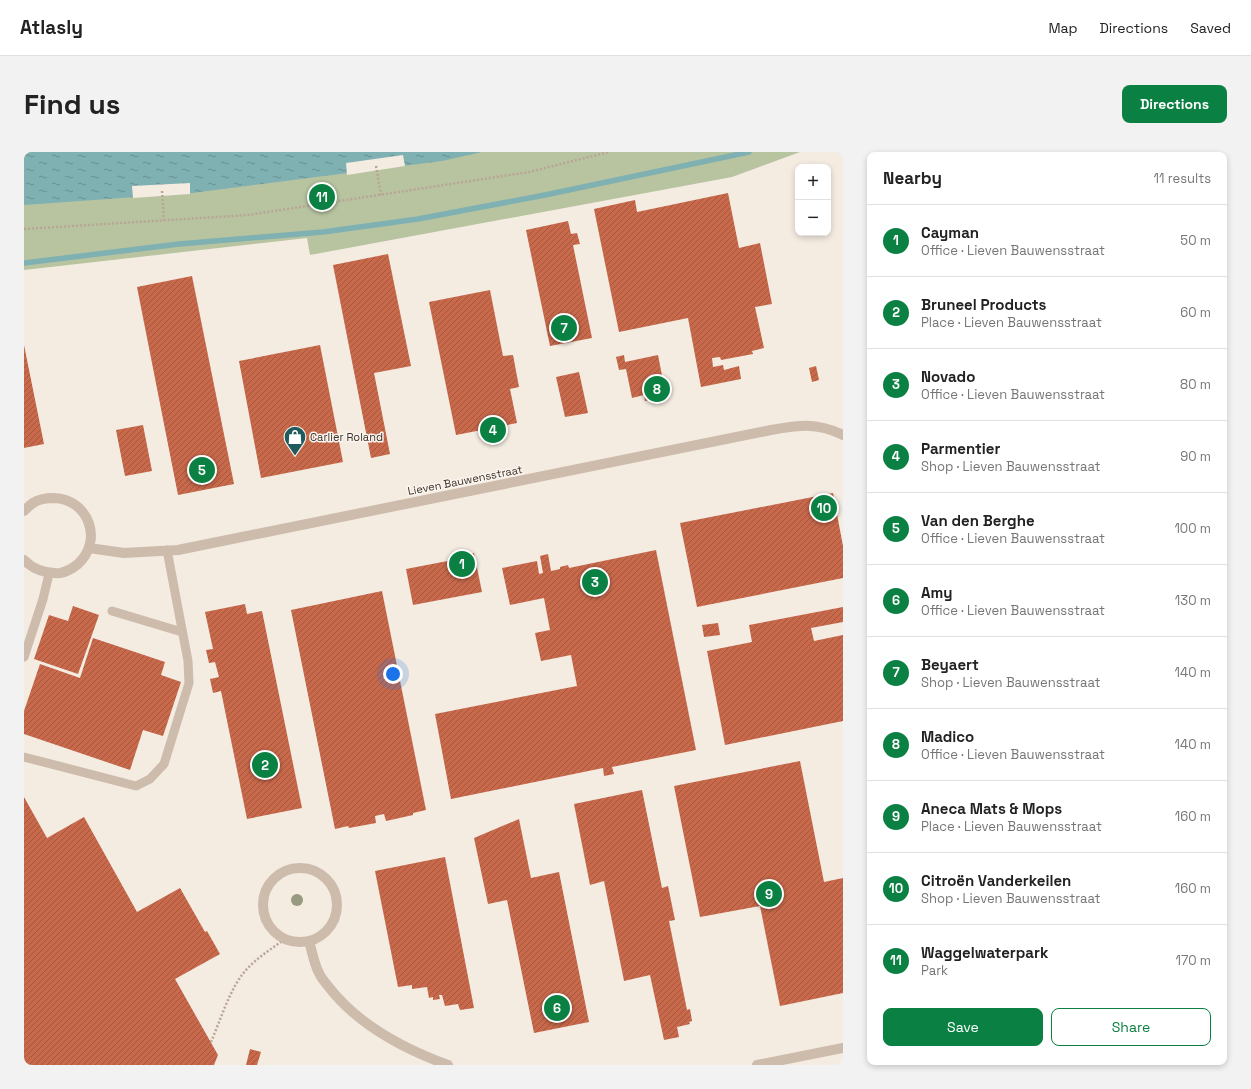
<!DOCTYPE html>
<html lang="en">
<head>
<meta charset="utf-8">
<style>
  :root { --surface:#fff; --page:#f2f2f2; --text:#222; --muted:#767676; --line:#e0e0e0; --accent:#0b8043 }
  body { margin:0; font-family:"Space Grotesk",sans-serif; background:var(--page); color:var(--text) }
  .controls { position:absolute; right:12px; top:12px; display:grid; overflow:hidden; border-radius:8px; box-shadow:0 2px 6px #0003 }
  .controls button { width:36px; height:36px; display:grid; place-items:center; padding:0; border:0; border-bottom:1px solid var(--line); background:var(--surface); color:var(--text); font:20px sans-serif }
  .you { position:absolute; left:369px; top:522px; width:14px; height:14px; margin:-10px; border:3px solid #fff; border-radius:50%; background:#1a73e8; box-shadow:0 0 0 6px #1a73e833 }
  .badge { display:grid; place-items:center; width:26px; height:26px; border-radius:50%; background:var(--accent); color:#fff; font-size:13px; font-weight:700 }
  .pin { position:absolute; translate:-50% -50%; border:2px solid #fff; box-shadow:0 1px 4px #0006 }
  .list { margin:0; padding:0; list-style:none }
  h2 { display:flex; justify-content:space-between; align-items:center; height:52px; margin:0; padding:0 16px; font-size:17px }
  h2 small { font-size:13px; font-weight:400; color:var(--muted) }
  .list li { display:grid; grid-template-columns:26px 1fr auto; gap:12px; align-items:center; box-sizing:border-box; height:72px; padding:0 16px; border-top:1px solid var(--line) }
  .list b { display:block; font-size:15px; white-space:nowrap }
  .list p { margin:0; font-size:13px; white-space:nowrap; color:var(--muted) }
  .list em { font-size:13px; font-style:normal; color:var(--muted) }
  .actions { display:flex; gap:8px; padding:12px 16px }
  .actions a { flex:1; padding:9px 0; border:1px solid var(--accent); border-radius:8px; text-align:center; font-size:14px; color:var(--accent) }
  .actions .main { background:var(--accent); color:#fff }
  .map { position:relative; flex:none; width:819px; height:913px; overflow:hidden; border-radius:8px }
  header { display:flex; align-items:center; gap:24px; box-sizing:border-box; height:56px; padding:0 20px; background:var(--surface); border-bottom:1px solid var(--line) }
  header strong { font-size:19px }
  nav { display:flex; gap:22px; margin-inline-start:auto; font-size:14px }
  .intro { display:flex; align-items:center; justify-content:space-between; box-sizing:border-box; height:96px; padding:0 24px }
  h1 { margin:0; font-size:28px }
  .button { padding:10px 18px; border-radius:8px; background:var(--accent); color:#fff; font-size:14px; font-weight:700 }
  main { display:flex; gap:24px; padding:0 24px }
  aside { flex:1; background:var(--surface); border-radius:8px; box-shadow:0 2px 6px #0003 }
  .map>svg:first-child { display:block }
  .park { fill:#b8c4a0 }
  .water { fill:url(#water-ripples) }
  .pier { fill:#f4ebe1 }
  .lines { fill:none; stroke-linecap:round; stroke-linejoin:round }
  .stream { stroke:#7fb0b2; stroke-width:5.5 }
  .building { fill:url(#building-hatch) }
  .path { stroke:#b9a596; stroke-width:2.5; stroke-dasharray:2 2; stroke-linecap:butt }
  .service { stroke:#cdbbac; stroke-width:9 }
  .minor { stroke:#cdbbac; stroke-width:10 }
  .tree { fill:#969b7f }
  .labels { text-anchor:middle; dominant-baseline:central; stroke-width:3; stroke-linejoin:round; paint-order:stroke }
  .poi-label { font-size:11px; fill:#3b302b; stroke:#fbf5ee; text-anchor:start }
  .street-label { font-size:11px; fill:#3b302b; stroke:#fbf5ee }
</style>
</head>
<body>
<header>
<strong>Atlasly</strong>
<nav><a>Map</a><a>Directions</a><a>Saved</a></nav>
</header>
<div class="intro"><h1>Find us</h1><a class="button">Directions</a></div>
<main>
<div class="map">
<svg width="819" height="913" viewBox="0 0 819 913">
  <defs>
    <pattern id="water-ripples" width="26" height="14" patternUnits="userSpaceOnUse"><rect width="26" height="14" fill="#7fb0b2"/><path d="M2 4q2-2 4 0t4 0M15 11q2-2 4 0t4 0" fill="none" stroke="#699091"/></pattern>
    <pattern id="building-hatch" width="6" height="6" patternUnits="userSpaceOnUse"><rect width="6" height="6" fill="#c8694b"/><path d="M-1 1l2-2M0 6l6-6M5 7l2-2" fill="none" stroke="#a4573f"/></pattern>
  </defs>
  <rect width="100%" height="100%" fill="#f4ebe1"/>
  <path class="park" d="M0 0H776L708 25 286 103 283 86 0 118Z"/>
  <path class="water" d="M0 0H458L418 9 168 41 0 53Z"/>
  <path class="pier" d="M379 3 381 14 323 23 322 11Z
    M166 31V42L109 46 108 34Z"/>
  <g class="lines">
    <path class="stream" d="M0 111 155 92 299 80 394 67 521 43 725 0"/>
  </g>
  <path class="building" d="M704 41 715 96 736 91 748 152 731 155 740 196 728 199 729 202 697 208 696 205 688 206 689 215 699 213 700 218 715 214 717 227 677 235 664 166 595 180 570 57 611 48 613 60Z
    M544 69 547 82 553 81 556 92 549 93 568 186 526 194 502 78Z
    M364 102 387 214 350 221 366 302 347 306 309 113Z
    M168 124 210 332 154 343 113 135Z
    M466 138 479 204 489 203 495 235 486 237 493 271 432 283 405 150Z
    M0 193 20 292 0 296Z
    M296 193 319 310 237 326 215 209Z
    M600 203 601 210 634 203 642 244 621 249 620 243 608 246 602 217 595 218 592 205Z
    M792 214 795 228 788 230 785 216Z
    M555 220 564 261 541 265 532 225Z
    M119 273 128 319 101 324 92 278Z
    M809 341 819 394V426L673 455 656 371Z
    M632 398 672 598 588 615 590 622 580 624 579 616 427 647 411 562 553 534 547 503 517 509 511 481 526 478 520 446 486 453 478 416 513 409 515 422 519 421 516 404 524 402 527 419 536 417V415L544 413 545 416Z
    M450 401 458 440 389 453 382 417 434 407 433 404Z
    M358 439 402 658 389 661V663L362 669 360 662 351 664 352 671 325 676 324 674 311 677 267 458Z
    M221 452 223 462 238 459 278 656 223 667 197 539 189 541 186 527 195 525 191 510 185 511 182 498 189 497 181 460Z
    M49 454 75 463 54 522 10 507 25 463 44 469Z
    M819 455V470L787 476 790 489 819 483V569L701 593 683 499 728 490 725 473Z
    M694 471 696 483 680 485 678 473Z
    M69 486 141 510 137 523 157 530 139 584 119 578 106 618 0 582V559L16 512 56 526Z
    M776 609 800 730 819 726V841L756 854 736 754 676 765 650 634Z
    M618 638 638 736 644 734 651 768 645 769 663 858 666 857 668 869 665 870 666 872 653 875 655 885 640 888 626 823 600 829 580 729 566 733 550 652Z
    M0 645 23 686 60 665 113 760 156 736 181 780 183 779 196 802 151 827 194 903 190 913H0Z
    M495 667 507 726 535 720 565 870 510 881 483 748 464 752 450 686Z
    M421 705 450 856 436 858 434 852 421 854 418 843H415L416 847 409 848V845L405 846 403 835 388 837V833L374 835 351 719Z
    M226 897 237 900 233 913H222Z"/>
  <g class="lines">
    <path class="path" d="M352 14 357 43
      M138 39 140 68
      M0 77 224 63 505 20 585 0
      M187 890C196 869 205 840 218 823 229 808 246 798 261 787"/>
    <path class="service" d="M88 459 158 480
      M0 505 19 447 25 422
      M0 605 112 634 126 627 140 612 165 531 164 509 143 398"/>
    <path class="minor" d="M0 359C3 356 6 353 9 351 15 347 23 346 30 346 64 347 80 388 54 412 49 416 42 420 36 421 21 422 10 418 0 408
      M65 396 100 401 154 398 747 278C775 273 792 270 819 283
      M239 753a37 37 0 1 1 74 0a37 37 0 1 1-74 0Z
      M285 789C288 799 290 812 295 821 297 826 301 830 304 834 333 872 380 897 424 913
      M733 913 819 896"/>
  </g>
  <circle class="tree" cx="273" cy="748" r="6"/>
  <defs>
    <g id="shop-pin" transform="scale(1.15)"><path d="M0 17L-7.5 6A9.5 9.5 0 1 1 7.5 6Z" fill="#1f5a5e" stroke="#fbf5ee"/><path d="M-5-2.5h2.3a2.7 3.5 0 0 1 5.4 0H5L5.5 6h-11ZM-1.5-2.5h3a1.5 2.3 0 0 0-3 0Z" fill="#fff"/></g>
  </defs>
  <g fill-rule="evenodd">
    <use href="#shop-pin" x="271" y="285"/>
  </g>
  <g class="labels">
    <g class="poi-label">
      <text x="286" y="285">Carlier Roland</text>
    </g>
    <g class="street-label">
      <text transform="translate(441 328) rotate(-11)">Lieven Bauwensstraat</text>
    </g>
  </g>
</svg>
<div class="controls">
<button>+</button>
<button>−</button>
</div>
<div class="you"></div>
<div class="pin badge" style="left:438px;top:412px">1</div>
<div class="pin badge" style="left:241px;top:613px">2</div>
<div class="pin badge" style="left:571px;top:430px">3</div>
<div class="pin badge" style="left:469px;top:278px">4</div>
<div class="pin badge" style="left:178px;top:318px">5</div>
<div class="pin badge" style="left:533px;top:856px">6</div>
<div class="pin badge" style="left:540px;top:176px">7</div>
<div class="pin badge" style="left:633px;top:237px">8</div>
<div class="pin badge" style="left:745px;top:742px">9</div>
<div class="pin badge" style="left:800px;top:356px">10</div>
<div class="pin badge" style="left:298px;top:45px">11</div>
</div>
<aside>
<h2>Nearby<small>11 results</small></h2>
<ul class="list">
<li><span class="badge">1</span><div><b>Cayman</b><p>Office · Lieven Bauwensstraat</p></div><em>50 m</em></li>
<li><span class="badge">2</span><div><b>Bruneel Products</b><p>Place · Lieven Bauwensstraat</p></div><em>60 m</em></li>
<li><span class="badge">3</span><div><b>Novado</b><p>Office · Lieven Bauwensstraat</p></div><em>80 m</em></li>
<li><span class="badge">4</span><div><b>Parmentier</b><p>Shop · Lieven Bauwensstraat</p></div><em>90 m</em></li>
<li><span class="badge">5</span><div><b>Van den Berghe</b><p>Office · Lieven Bauwensstraat</p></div><em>100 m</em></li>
<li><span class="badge">6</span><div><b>Amy</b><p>Office · Lieven Bauwensstraat</p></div><em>130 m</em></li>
<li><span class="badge">7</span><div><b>Beyaert</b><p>Shop · Lieven Bauwensstraat</p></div><em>140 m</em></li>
<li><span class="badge">8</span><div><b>Madico</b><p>Office · Lieven Bauwensstraat</p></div><em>140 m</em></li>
<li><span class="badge">9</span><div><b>Aneca Mats &amp; Mops</b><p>Place · Lieven Bauwensstraat</p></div><em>160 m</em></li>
<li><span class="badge">10</span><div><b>Citroën Vanderkeilen</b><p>Shop · Lieven Bauwensstraat</p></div><em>160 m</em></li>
<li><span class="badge">11</span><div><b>Waggelwaterpark</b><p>Park</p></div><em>170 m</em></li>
</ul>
<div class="actions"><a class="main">Save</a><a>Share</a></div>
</aside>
</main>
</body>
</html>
